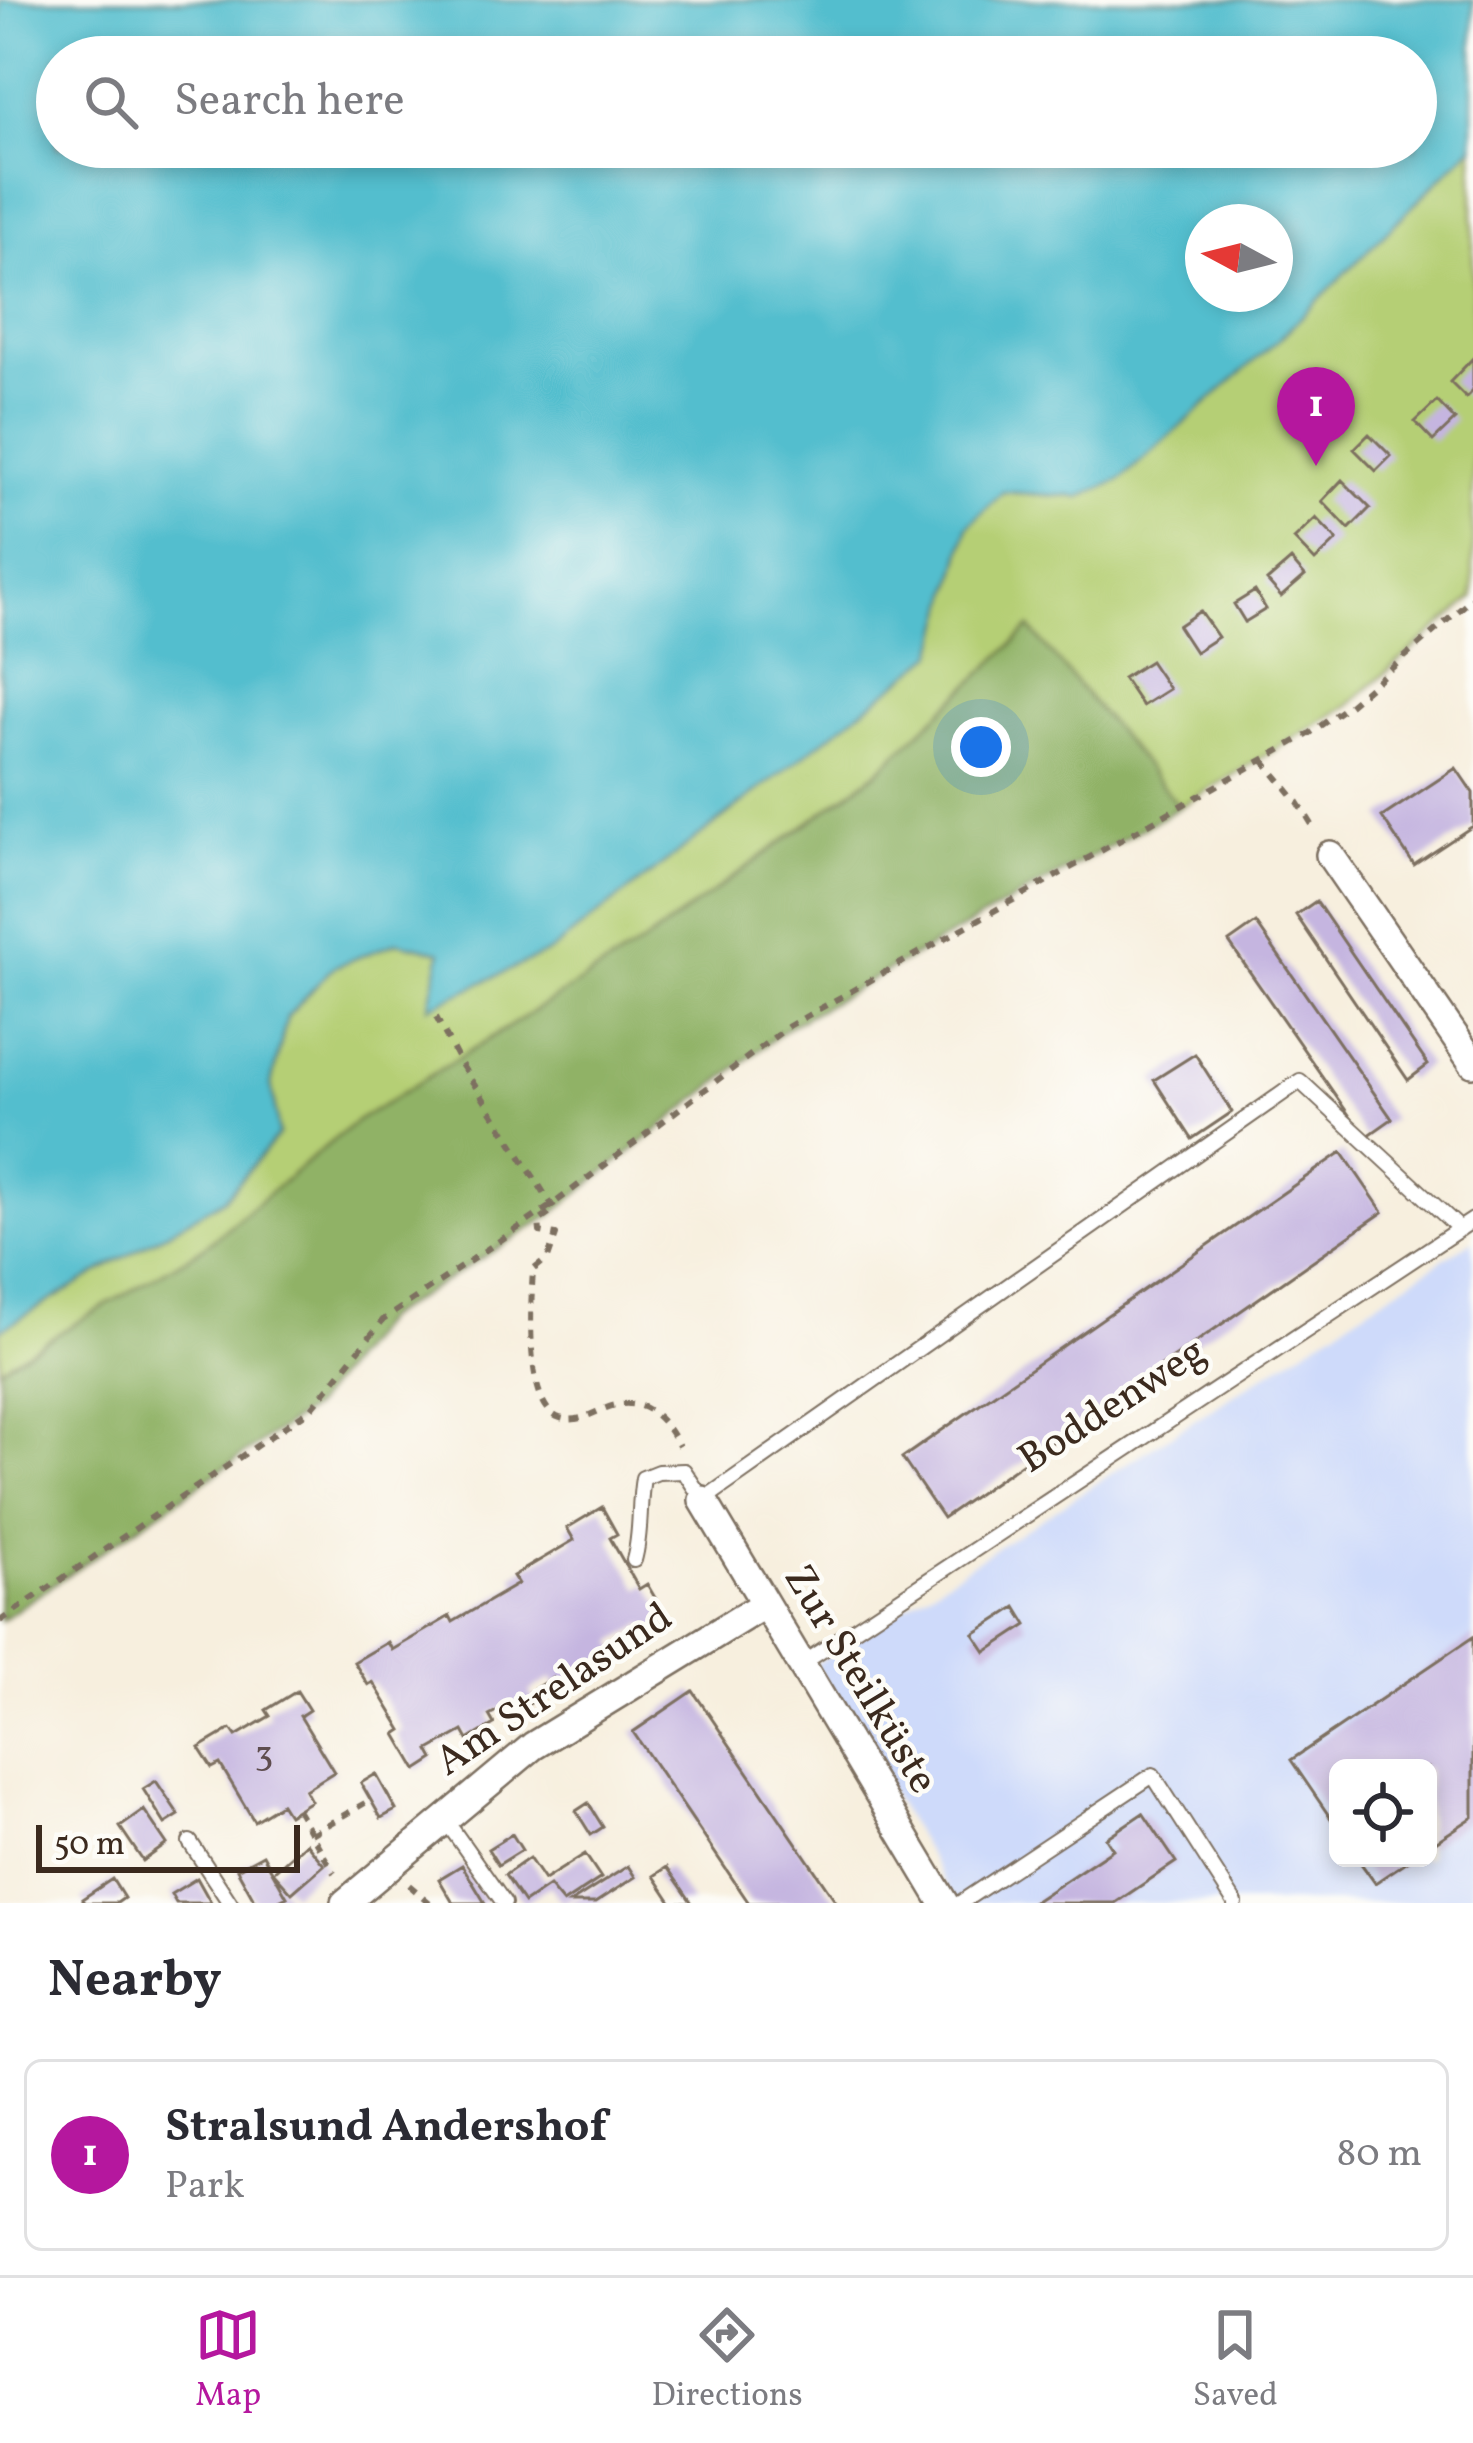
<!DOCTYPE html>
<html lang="en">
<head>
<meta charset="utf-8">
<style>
  :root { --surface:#fff; --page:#f2f2f3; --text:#2b2b33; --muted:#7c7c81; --line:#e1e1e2; --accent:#b5179e }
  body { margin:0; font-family:Vollkorn,serif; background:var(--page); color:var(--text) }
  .controls { position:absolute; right:36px; bottom:36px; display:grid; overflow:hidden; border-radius:18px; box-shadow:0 6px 18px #0003 }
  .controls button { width:108px; height:108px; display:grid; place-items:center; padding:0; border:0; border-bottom:3px solid var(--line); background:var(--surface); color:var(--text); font:60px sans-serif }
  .compass { position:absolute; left:1185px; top:204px; width:108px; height:108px; border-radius:50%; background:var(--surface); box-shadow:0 6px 18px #0003; rotate:277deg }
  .scale { position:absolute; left:36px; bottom:30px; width:264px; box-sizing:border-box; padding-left:12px; border:6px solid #3b2a1e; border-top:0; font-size:33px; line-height:42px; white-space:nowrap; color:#3b2a1e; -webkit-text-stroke:9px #fdfcf7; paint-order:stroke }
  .you { position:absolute; left:981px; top:747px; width:42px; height:42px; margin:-30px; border:9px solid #fff; border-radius:50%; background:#1a73e8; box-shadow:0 0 0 18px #1a73e833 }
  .badge { display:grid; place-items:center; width:78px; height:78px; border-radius:50%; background:var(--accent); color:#fff; font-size:39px; font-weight:700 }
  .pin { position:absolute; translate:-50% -99px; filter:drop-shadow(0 3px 6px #0008) }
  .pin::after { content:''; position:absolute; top:63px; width:42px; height:36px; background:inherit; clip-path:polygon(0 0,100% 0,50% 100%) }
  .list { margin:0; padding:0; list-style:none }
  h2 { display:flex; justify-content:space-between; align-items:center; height:156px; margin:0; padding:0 48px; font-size:51px }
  h2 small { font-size:39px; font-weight:400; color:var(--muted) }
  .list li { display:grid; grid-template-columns:78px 1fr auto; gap:36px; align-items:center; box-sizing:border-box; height:192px; margin:0 24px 24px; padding:0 24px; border:3px solid var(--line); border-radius:18px }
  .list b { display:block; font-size:45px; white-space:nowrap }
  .list p { margin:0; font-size:39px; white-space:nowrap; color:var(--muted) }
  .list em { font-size:39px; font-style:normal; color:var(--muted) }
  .icon { flex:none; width:66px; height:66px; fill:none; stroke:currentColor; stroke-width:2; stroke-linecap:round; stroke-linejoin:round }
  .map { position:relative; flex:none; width:1473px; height:1903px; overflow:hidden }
  .search { position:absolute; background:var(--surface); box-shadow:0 6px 18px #0003; left:36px; right:36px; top:36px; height:132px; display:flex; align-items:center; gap:30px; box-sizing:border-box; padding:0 42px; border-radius:66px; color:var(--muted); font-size:45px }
  .sheet { height:372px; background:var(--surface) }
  nav { display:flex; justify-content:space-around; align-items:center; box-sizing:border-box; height:168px; border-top:3px solid var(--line); background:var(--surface); font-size:33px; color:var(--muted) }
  nav a { display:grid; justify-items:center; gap:6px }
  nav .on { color:var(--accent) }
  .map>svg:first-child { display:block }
  .built { fill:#cedafa; fill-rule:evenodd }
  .green { fill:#b5cf74; stroke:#787c49; stroke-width:3 }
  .forest { fill:#90b266; stroke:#666e42; stroke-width:3 }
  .water { fill:#53bece; stroke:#477476; stroke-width:3; fill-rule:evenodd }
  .building { fill:#c5b5e0 }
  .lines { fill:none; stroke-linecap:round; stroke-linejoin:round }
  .service-casing { stroke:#7d6f61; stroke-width:18 }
  .minor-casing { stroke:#7d6f61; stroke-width:32 }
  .path { stroke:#7d6f61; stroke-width:6; stroke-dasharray:9 9; stroke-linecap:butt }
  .service { stroke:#fff; stroke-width:14 }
  .minor { stroke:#fff; stroke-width:27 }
  .labels { text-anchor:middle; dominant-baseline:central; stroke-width:9; stroke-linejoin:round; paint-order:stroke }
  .number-label { font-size:36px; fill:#5e4d4e }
  .street-label { font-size:42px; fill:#3b2a1e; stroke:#fdfcf7 }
</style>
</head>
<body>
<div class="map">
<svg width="1473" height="1903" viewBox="0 0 1473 1903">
  <rect width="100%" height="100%" fill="#fdfcf7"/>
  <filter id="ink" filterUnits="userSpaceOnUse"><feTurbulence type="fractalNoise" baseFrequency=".00833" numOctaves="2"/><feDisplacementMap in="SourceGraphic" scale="24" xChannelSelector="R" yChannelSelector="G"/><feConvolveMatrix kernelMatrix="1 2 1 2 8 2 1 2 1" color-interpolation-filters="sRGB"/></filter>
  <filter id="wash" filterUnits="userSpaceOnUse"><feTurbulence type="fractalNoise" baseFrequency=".004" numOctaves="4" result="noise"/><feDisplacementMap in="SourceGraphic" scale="48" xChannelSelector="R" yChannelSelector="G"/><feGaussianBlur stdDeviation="2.7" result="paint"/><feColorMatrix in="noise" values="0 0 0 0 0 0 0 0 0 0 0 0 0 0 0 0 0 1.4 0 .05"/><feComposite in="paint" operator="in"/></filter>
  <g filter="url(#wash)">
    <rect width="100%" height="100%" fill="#f7efde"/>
    <path class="built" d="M1473 1240V1903H957L815 1665ZM1338 1768H1428V1858H1338Z"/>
    <path class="green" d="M1473 146V598L1349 705 1180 807 1027 631 875 774 642 944 354 1123 203 1248 0 1368V1330L225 1198 279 1134 271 1084 287 1017 333 967 397 942 442 952 430 1006 953 586 968 526 1003 492 1079 497 1278 340Z"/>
    <path class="forest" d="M1030 628 1180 807 789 1026 550 1216 383 1319 312 1408 0 1621V1368L203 1248 354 1123 642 944 875 774Z"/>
    <path class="water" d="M0 0H1473V146L1278 340 1120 480 1080 497 1003 492 968 526 935 654 551 951 429 1007 441 952 397 942 333 967 287 1017 271 1084 279 1134 225 1198 0 1330ZM57 57H1416V147H57ZM1203 222H1275V294H1203Z"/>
    <g id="blocks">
      <path class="building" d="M1473 358V391L1466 398 1450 382Z
        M1437 401 1455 420 1433 441 1415 422Z
        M1369 434 1391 456 1376 471 1354 449Z
        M1342 480 1370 508 1349 529 1322 501Z
        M1316 518 1337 540 1315 561 1294 539Z
        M1291 560 1305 576 1281 597 1267 581Z
        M1255 591 1266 609 1245 622 1234 604Z
        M1200 611 1218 637 1195 652 1178 626Z
        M1150 661 1169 689 1142 706 1123 678Z
        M1456 768 1473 793V826L1414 865 1382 817Z
        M1316 901 1428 1065 1408 1080 1296 915Z
        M1256 923 1392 1119 1365 1138 1229 942Z
        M1195 1054 1232 1112 1192 1139 1154 1080Z
        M1342 1152 1383 1212 943 1518 902 1458Z
        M602 1507 617 1534 610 1538 639 1589 647 1584 668 1620 649 1631 644 1624 614 1642 618 1651 556 1687 552 1678 529 1692 534 1701 507 1717 502 1708 489 1715 494 1724 468 1740 463 1731 429 1750 434 1759 417 1770 396 1734 402 1730 373 1682 368 1685 354 1662 388 1642 392 1650 450 1616 453 1622 518 1584 513 1576 574 1540 567 1528Z
        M1016 1607 1027 1625 986 1652 974 1634Z
        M1473 1637V1817L1428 1847V1768H1338V1829L1291 1760Z
        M297 1691 309 1710 300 1716 334 1772 305 1790 311 1801 288 1815 281 1804 254 1821 220 1764 212 1768 199 1748 231 1729 236 1736 270 1716 266 1710Z
        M693 1691 837 1903H749L633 1732Z
        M376 1774 396 1810 381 1818 361 1783Z
        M156 1781 179 1815 165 1824 143 1789Z
        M588 1803 603 1827 591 1835 576 1811Z
        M144 1810 167 1844 143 1861 120 1827Z
        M1143 1813 1176 1862 1115 1903H1032L1113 1849 1106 1838Z
        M512 1834 522 1850 498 1865 488 1849Z
        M306 1843 324 1865 292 1893 273 1872Z
        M585 1854 601 1878 563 1903 549 1886 524 1903 505 1875 529 1858 544 1880Z
        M263 1855 287 1897 275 1903H256L237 1869Z
        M1357 1858H1412L1375 1883Z
        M462 1865 485 1903H453L439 1879Z
        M628 1866 635 1877 595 1903H570Z
        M667 1867 692 1903H672L654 1876Z
        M197 1878 211 1903H176L171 1894Z
        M112 1879 124 1898 117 1903H84L82 1899Z"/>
    </g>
  </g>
  <g filter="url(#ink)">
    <use href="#blocks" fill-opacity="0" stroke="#7d6f61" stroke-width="3"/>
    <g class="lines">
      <g class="service-casing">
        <path id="service" d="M634 1560C642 1532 638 1506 643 1478L658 1472 684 1471 703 1500 1300 1081 1460 1229
          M800 1665 1473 1220
          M444 1818 504 1903
          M190 1842 230 1903
          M960 1903 1153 1775 1235 1903"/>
      </g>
      <g class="minor-casing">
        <path id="minor" d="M1330 855 1473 1063
          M703 1500 944 1903
          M345 1903 533 1746 763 1605"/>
      </g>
      <path class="path" d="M1263 760 1298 802 1316 831
        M436 1017 459 1061 555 1210 539 1221 540 1232 556 1235 548 1258 533 1270C531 1303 524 1407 560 1418 583 1425 601 1405 623 1404 651 1402 667 1424 679 1446
        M0 1621 312 1408 383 1320 552 1205 789 1026 1309 734 1349 705 1473 598
        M297 1809 334 1873
        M311 1834 365 1803
        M409 1885 430 1903"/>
      <use href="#service" class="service"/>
      <use href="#minor" class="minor"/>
    </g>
  </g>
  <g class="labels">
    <g class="number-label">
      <text x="264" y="1756">3</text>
    </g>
    <g class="street-label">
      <text transform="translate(1113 1407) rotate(-33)">Boddenweg</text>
      <text transform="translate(859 1680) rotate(59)">Zur Steilküste</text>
      <text transform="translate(555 1691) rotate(-34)">Am Strelasund</text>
    </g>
  </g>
</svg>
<div class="controls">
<button><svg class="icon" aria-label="locate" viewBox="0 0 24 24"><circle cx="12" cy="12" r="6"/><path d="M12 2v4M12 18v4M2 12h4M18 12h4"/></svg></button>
</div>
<svg class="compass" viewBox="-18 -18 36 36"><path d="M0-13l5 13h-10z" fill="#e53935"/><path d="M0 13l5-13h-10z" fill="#7c7c81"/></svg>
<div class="scale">50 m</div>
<div class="you"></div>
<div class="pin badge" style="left:1316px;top:466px">1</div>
<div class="search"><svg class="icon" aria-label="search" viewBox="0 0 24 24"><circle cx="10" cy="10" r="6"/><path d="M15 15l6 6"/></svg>Search here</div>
</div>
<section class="sheet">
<h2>Nearby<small></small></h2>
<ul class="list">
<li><span class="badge">1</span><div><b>Stralsund Andershof</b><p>Park</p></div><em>80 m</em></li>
</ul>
</section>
<nav>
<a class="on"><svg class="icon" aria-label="map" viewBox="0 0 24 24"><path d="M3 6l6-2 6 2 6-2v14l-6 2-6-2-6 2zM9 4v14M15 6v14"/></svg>Map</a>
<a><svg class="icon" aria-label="directions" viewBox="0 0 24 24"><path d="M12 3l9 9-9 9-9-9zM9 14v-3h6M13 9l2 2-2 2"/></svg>Directions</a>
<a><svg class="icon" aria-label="saved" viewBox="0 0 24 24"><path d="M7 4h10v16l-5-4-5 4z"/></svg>Saved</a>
</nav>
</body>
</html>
